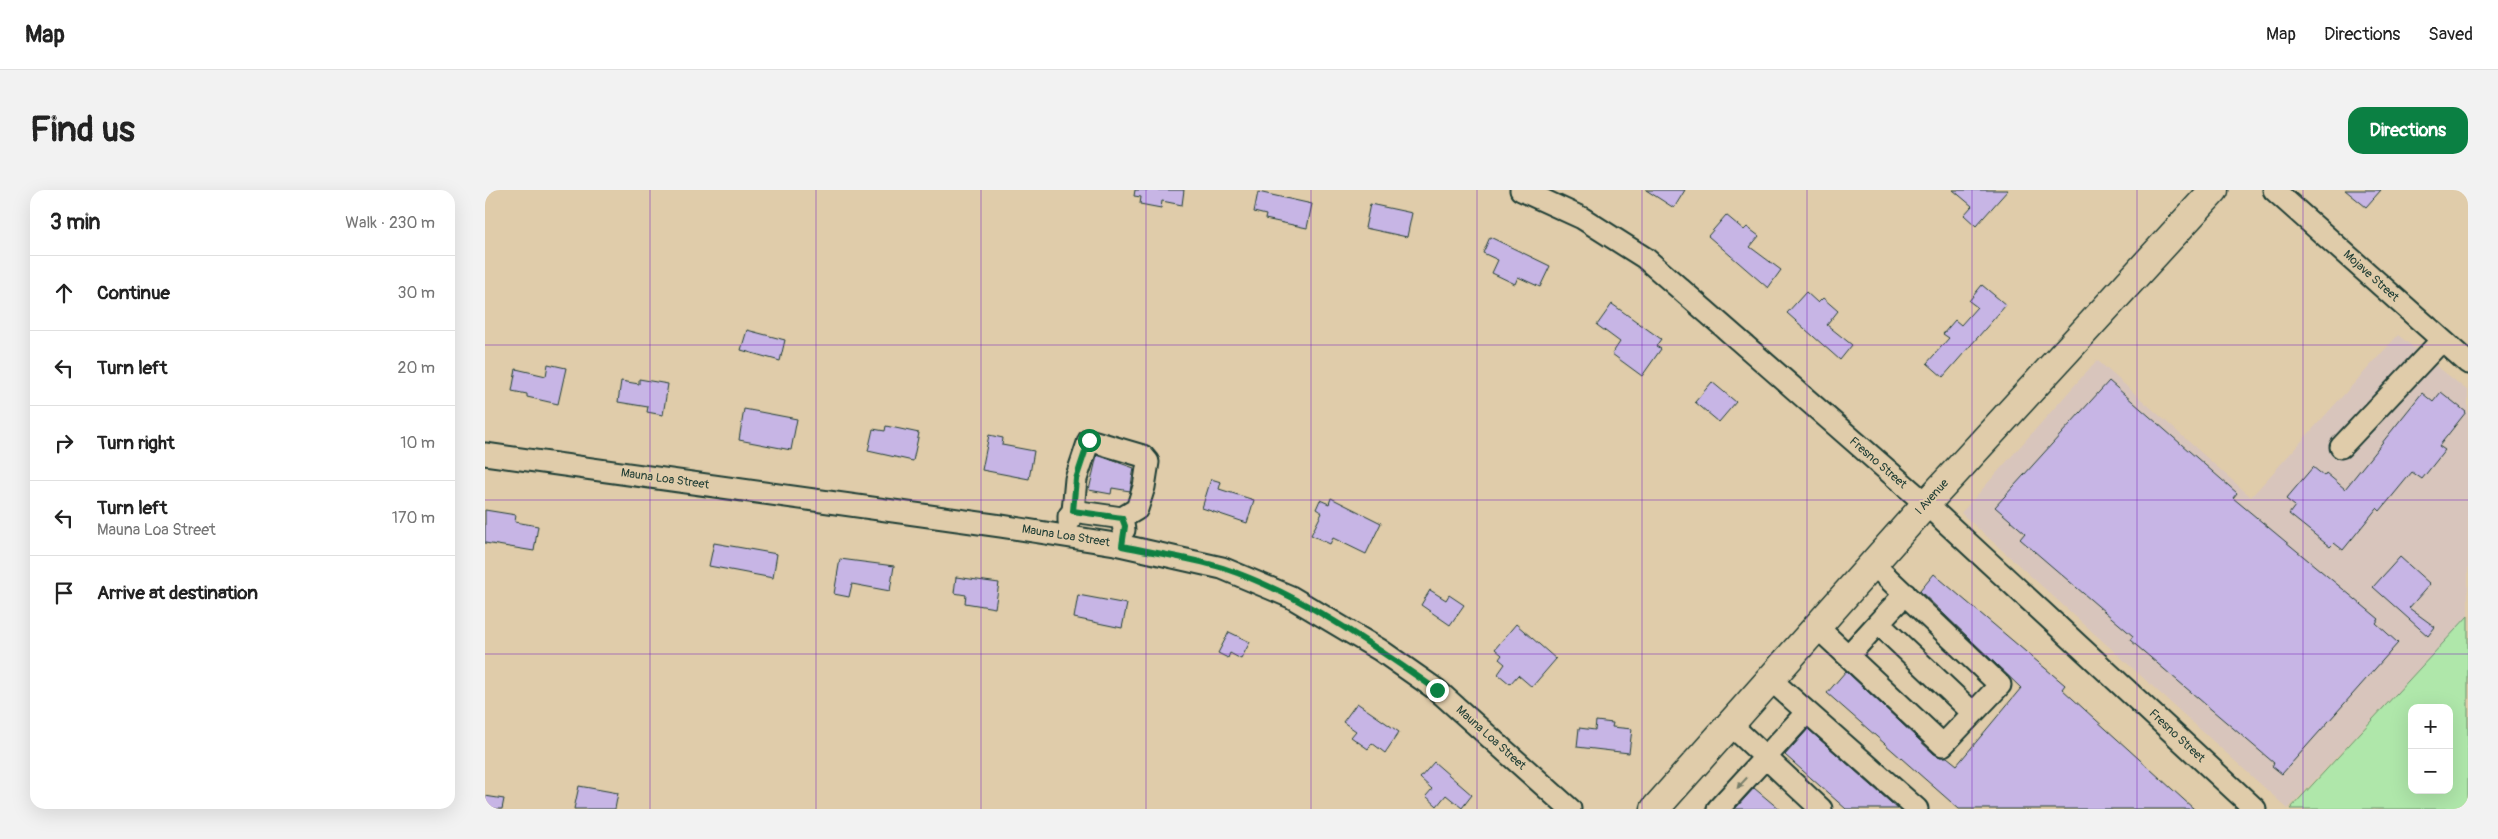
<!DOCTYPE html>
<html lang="en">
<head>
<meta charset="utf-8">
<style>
  :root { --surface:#fff; --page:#f2f2f2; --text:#222; --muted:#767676; --line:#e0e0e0; --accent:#0b8043 }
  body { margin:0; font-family:Pangolin,sans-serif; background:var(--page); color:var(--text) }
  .controls { position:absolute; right:15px; bottom:15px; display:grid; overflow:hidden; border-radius:10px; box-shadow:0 5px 20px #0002 }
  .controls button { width:45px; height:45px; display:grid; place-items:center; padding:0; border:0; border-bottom:1px solid var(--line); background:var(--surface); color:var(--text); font:25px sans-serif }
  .stop { position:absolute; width:15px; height:15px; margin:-11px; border:4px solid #0b8043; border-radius:50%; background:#fff }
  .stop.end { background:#0b8043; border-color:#fff; box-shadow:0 1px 5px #0008 }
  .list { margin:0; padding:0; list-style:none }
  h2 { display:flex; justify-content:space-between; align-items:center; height:65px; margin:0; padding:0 20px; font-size:21px }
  h2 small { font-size:16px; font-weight:400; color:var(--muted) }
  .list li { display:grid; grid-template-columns:32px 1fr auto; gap:15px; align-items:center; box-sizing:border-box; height:75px; padding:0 20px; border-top:1px solid var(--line) }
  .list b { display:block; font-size:19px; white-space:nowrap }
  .list p { margin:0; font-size:16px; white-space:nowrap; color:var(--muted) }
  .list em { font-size:16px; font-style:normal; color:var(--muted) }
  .icon { flex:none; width:28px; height:28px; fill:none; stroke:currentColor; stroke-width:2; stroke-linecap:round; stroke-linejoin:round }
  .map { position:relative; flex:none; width:1983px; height:619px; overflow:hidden; border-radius:15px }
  header { display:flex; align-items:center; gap:30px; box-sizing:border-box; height:70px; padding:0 25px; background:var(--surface); border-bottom:1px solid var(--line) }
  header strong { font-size:24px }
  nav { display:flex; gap:28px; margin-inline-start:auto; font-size:18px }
  .intro { display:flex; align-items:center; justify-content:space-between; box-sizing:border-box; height:120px; padding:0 30px }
  h1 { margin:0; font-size:35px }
  .button { padding:12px 22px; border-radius:15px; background:var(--accent); color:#fff; font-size:18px; font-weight:700 }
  main { display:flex; gap:30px; padding:0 30px }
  aside { flex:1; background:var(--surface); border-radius:15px; box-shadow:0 5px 20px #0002 }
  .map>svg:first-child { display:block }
  .built { fill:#d8c5bc }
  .green { fill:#afe7aa; stroke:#67926f; fill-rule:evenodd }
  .building { fill:#c7b5e5; stroke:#1f3d34 }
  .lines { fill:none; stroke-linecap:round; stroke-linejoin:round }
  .minor-casing { stroke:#1f3d34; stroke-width:25 }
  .major-casing { stroke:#1f3d34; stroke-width:31 }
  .minor { stroke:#e0ccaa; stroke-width:21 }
  .major { stroke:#e0ccaa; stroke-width:28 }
  .oneway { fill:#767d69 }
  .route { stroke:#0b8043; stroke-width:6 }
  .grid { fill:none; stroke:#7b2cbf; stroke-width:1; stroke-opacity:0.55 }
  .labels { text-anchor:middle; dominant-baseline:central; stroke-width:4; stroke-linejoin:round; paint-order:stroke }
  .street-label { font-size:12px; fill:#1f3d34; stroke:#e0ccaa }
</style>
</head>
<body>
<header>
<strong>Map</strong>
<nav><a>Map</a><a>Directions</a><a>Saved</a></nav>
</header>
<div class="intro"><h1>Find us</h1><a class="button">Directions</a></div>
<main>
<aside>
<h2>3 min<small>Walk · 230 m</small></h2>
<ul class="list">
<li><svg class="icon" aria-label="ahead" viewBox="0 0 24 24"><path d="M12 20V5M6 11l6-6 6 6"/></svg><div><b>Continue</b></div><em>30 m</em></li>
<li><svg class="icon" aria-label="left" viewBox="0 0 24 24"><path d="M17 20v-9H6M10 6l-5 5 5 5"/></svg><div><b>Turn left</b></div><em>20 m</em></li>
<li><svg class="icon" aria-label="right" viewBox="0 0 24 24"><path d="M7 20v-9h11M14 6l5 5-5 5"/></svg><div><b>Turn right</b></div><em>10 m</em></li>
<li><svg class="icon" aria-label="left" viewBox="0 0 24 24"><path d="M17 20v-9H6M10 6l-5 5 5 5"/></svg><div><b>Turn left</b><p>Mauna Loa Street</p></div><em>170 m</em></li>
<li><svg class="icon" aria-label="arrive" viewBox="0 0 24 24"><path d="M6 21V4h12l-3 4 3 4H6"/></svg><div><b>Arrive at destination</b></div></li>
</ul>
</aside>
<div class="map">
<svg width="1983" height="619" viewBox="0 0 1983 619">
  <rect width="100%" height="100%" fill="#e0ccaa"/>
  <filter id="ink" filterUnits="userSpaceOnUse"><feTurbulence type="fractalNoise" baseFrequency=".02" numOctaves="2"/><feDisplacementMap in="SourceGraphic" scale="10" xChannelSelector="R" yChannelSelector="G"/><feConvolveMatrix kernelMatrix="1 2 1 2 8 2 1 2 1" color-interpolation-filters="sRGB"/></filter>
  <g filter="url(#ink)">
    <path class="built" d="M1913 145 1983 201V426L1803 619 1476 323 1612 170 1766 307Z"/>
    <path class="green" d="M1983 426V619H1805ZM1927 518H1964V600H1927Z"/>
    <path class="building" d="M650 0H699L697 15 677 11 676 18 655 14 656 7 649 6Z
      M1161 0H1200L1189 18Z
      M1468 0H1523L1491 36 1479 25 1487 16Z
      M1860 0H1896L1881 17Z
      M773 2 827 14 822 38 780 29 781 25 769 22Z
      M885 14 927 23 922 47 880 38Z
      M1241 25 1259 40 1262 37 1274 46 1265 57 1296 80 1283 98 1223 46Z
      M1005 47 1065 76 1055 97 1033 87 1030 94 1007 83 1013 70 998 63Z
      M1497 95 1521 115 1458 187 1442 173 1464 148 1458 144 1470 130 1476 135 1492 117 1484 111Z
      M1321 102 1333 113 1338 108 1353 121 1342 135 1367 155 1355 170 1302 123Z
      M1127 114 1176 149 1171 156 1176 159 1157 186 1127 164 1135 152 1112 135Z
      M262 140 300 150 295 171 256 160Z
      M63 174 81 178 73 214 42 207V204L27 201 31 179 61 186Z
      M154 189 183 194 178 225 162 222 163 217 133 212 136 191 154 194Z
      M1624 191 1752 303 1748 308 1894 429 1891 433 1913 453 1797 584 1787 576 1789 573 1645 450 1648 446 1535 349 1540 343 1510 317Z
      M1227 192 1251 212 1234 232 1210 212Z
      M1956 202 1981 222 1954 256 1960 260 1937 289 1927 282 1895 321 1892 318 1858 360 1849 353 1845 357 1804 324 1810 316 1801 309 1828 277 1839 286 1841 283 1860 299 1937 203 1948 212Z
      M259 219 312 229 306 260 254 250Z
      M401 236 434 243 428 271 383 261 388 239 400 241Z
      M504 245 518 248 517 255 549 261 544 289 497 280Z
      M612 265 649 278 645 301 627 298 626 304 604 300Z
      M726 289 736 292 734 299 769 310 762 333 717 318Z
      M846 308 896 333 881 364 848 348 845 354 826 345 837 323 831 319 835 310 844 314Z
      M0 320 31 325 30 332 53 336 49 361 0 353Z
      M229 353 292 364 288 388 224 376Z
      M1915 367 1945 394 1924 418 1950 437 1943 446 1888 397Z
      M355 369 409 376 405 401 367 394 364 407 349 404Z
      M1449 384 1580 495 1577 499 1709 619H1474L1342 503 1361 481 1449 564 1456 567H1462L1472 575 1536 498 1435 401Z
      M471 387 514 393 510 418 480 413 481 405 469 403Z
      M945 400 961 410 964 405 979 415 965 435 936 415Z
      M593 405 642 414 637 438 589 428Z
      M1031 434 1071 469 1047 497 1033 485 1025 494 1013 484 1020 474 1014 469 1017 465 1010 459Z
      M744 442 765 452 756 469 745 463 743 468 733 463Z
      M872 513 914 542 900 563 887 553 883 559 866 547 871 541 858 532Z
      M1111 531 1128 533 1127 537 1147 539 1144 563 1092 557 1094 538 1110 540Z
      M1323 539 1413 619H1361L1300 565Z
      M949 572 987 605 977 618 961 605 952 616 941 606 947 599 935 588Z
      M94 596 133 603 130 619H89Z
      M1269 598 1294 619H1250Z
      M0 606 19 609 17 619H0Z"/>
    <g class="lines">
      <g class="minor-casing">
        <path id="minor" d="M1036 0 1097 28 1160 68 1441 314 1770 619
          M1789 0 1983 173
          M1856 257 1957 150
          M0 264 516 336 630 354 737 378 806 407 895 460 952 500 1085 619
          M588 321 591 289 604 250 658 266 663 272 659 297 652 319 637 328
          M584 332V326L588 321 637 328 639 340
          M1393 433 1420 404
          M1333 438 1458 555 1515 495 1389 375
          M1363 466 1393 433 1488 523
          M1286 490 1432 619
          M1246 535 1336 619
          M1233 619 1322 522"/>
      </g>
      <g class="major-casing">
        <path id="major" d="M1170 619 1441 314 1729 0"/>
      </g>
      <use href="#minor" class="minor"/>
      <use href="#major" class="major"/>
    </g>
    <defs><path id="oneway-solid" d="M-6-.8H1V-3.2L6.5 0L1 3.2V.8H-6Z" transform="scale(1.25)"/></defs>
    <use class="oneway" href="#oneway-solid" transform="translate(1257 593) rotate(133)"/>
  </g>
  <g class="lines" filter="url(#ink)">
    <path class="route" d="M604 250 591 289 588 321 637 328 640 336 637 356C670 363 706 368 738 378 816 404 885 453 952 500"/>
  </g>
  <path class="grid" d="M165 0V619M331 0V619M496 0V619M661 0V619M826 0V619M992 0V619M1157 0V619M1322 0V619M1487 0V619M1652 0V619M1818 0V619M0 155H1983M0 310H1983M0 464H1983"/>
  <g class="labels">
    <g class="street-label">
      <text transform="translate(1886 86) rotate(42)">Mojave Street</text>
      <text transform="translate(1393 273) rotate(41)">Fresno Street</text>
      <text transform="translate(180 289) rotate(8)">Mauna Loa Street</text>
      <text transform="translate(1447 307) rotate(-48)">I Avenue</text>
      <text transform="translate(581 346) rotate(9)">Mauna Loa Street</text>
      <text transform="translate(1692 546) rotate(43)">Fresno Street</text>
      <text transform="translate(1006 548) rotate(42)">Mauna Loa Street</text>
    </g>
  </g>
</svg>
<div class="controls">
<button>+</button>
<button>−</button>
</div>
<div class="stop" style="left:604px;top:250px"></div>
<div class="stop end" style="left:952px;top:500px"></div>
</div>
</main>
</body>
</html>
